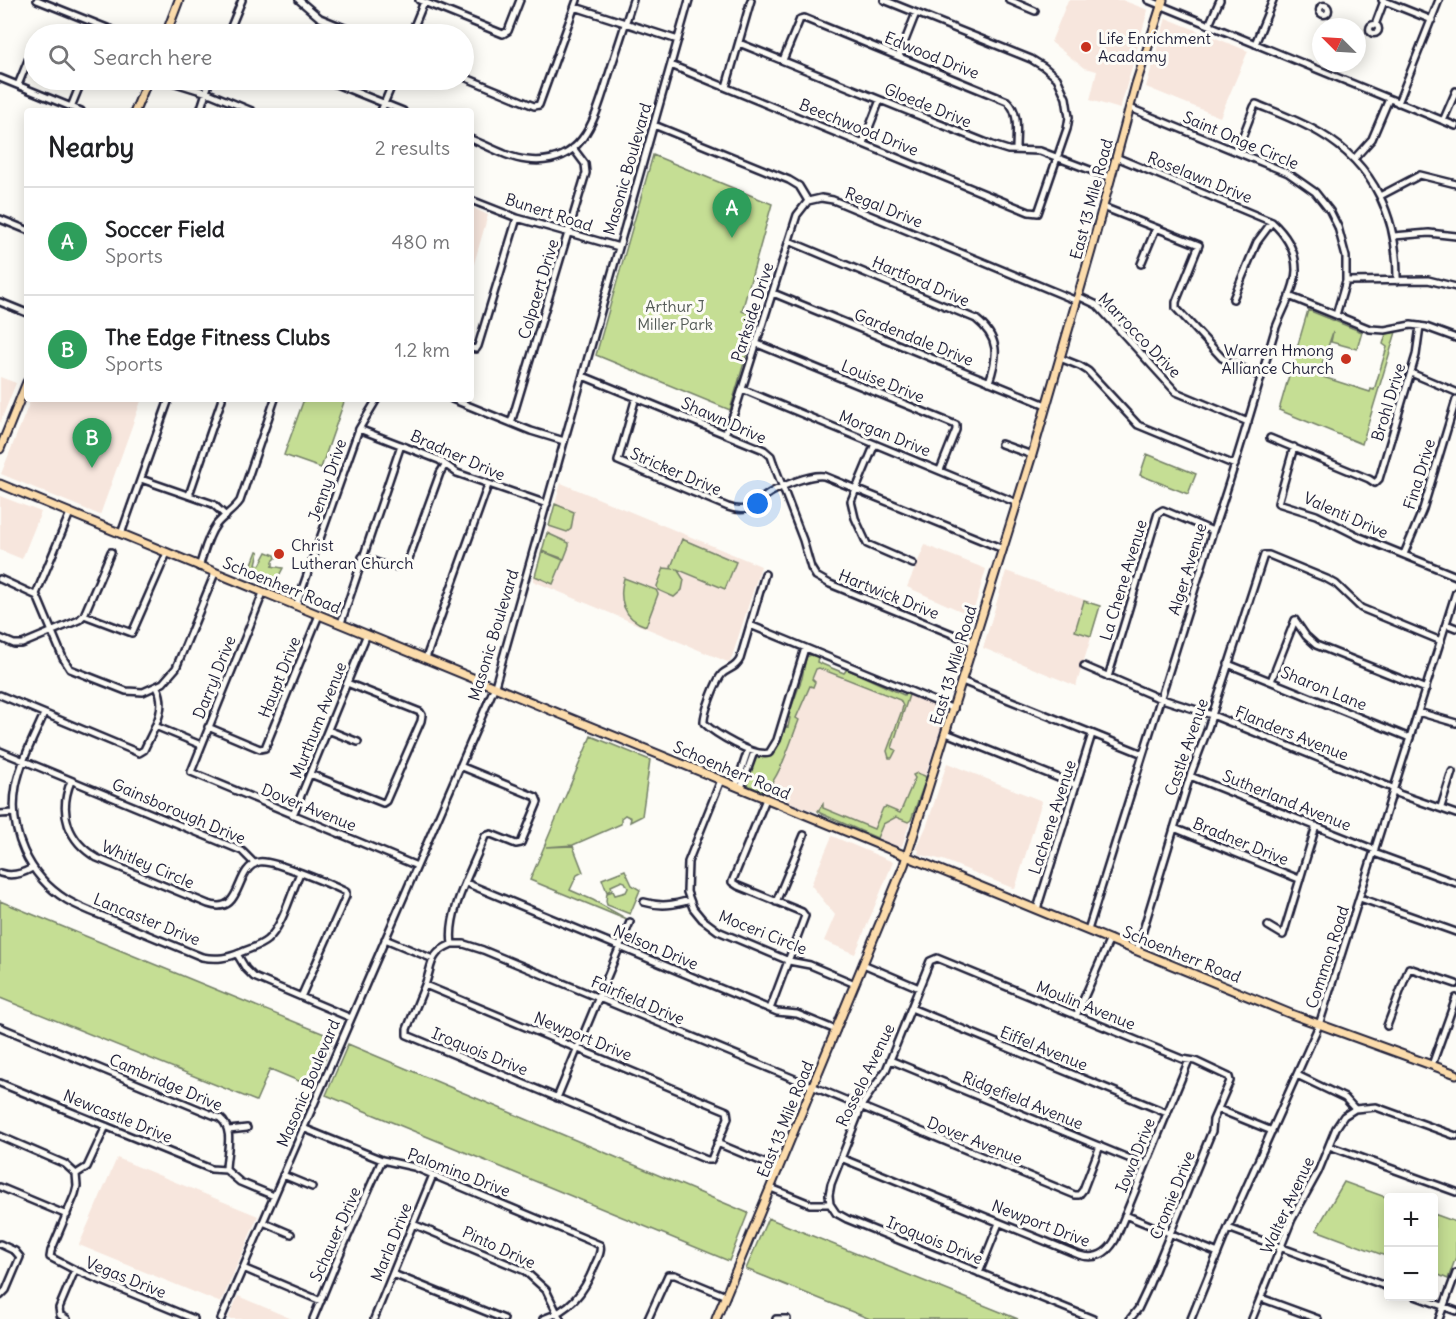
<!DOCTYPE html>
<html lang="en">
<head>
<meta charset="utf-8">
<style>
  :root { --surface:#fff; --page:#f2f2f2; --text:#202124; --muted:#757577; --line:#e0e0e0; --accent:#d93025 }
  body { margin:0; font-family:Delius,sans-serif; background:var(--page); color:var(--text) }
  .controls { position:absolute; right:18px; bottom:18px; display:grid; overflow:hidden; border-radius:6px; box-shadow:0 3px 15px #0003 }
  .controls button { width:54px; height:54px; display:grid; place-items:center; padding:0; border:0; border-bottom:2px solid var(--line); background:var(--surface); color:var(--text); font:30px sans-serif }
  .compass { position:absolute; left:1312px; top:18px; width:54px; height:54px; border-radius:50%; background:var(--surface); box-shadow:0 3px 15px #0003; rotate:294deg }
  .you { position:absolute; left:758px; top:504px; width:21px; height:21px; margin:-15px; border:4px solid #fff; border-radius:50%; background:#1a73e8; box-shadow:0 0 0 9px #1a73e833 }
  .badge { display:grid; place-items:center; width:39px; height:39px; border-radius:50%; background:var(--accent); color:#fff; font-size:20px; font-weight:700 }
  .pin { position:absolute; translate:-50% -50px; filter:drop-shadow(0 2px 3px #0008) }
  .pin::after { content:''; position:absolute; top:32px; width:21px; height:18px; background:inherit; clip-path:polygon(0 0,100% 0,50% 100%) }
  .list { margin:0; padding:0; list-style:none }
  h2 { display:flex; justify-content:space-between; align-items:center; height:78px; margin:0; padding:0 24px; font-size:26px }
  h2 small { font-size:20px; font-weight:400; color:var(--muted) }
  .list li { display:grid; grid-template-columns:39px 1fr auto; gap:18px; align-items:center; box-sizing:border-box; height:108px; padding:0 24px; border-top:2px solid var(--line) }
  .list b { display:block; font-size:22px; white-space:nowrap }
  .list p { margin:0; font-size:20px; white-space:nowrap; color:var(--muted) }
  .list em { font-size:20px; font-style:normal; color:var(--muted) }
  .icon { flex:none; width:33px; height:33px; fill:none; stroke:currentColor; stroke-width:2; stroke-linecap:round; stroke-linejoin:round }
  .map { position:relative; flex:none; width:1456px; height:1319px; overflow:hidden }
  .search { position:absolute; background:var(--surface); box-shadow:0 3px 15px #0003; left:24px; top:24px; width:450px; height:66px; display:flex; align-items:center; gap:15px; box-sizing:border-box; padding:0 21px; border-radius:33px; color:var(--muted); font-size:22px }
  .panel { position:absolute; background:var(--surface); box-shadow:0 3px 15px #0003; left:24px; top:108px; width:450px; height:294px; border-radius:6px }
  .map>svg:first-child { display:block }
  .built { fill:#f7e6dd }
  .green { fill:#c5de94; stroke:#748068; stroke-width:1.5 }
  .lines { fill:none; stroke-linecap:round; stroke-linejoin:round }
  .minor-casing { stroke:#22223b; stroke-width:10 }
  .major-casing { stroke:#22223b; stroke-width:11 }
  .minor { stroke:#fdfcf7; stroke-width:5 }
  .major { stroke:#fcdcac; stroke-width:7 }
  .poi-dot { fill:#c8321e; stroke:#fdfcf7; stroke-width:2 }
  .labels { text-anchor:middle; dominant-baseline:central; stroke-width:6; stroke-linejoin:round; paint-order:stroke }
  .poi-label { font-size:16px; fill:#22223b; stroke:#fdfcf7; text-anchor:start }
  .street-label { font-size:16px; fill:#22223b; stroke:#fdfcf7 }
  .park-label { font-size:16px; fill:#535a56; stroke:#fdfcf7 }
</style>
</head>
<body>
<div class="map">
<svg width="1456" height="1319" viewBox="0 0 1456 1319">
  <rect width="100%" height="100%" fill="#fdfcf7"/>
  <filter id="ink" filterUnits="userSpaceOnUse"><feTurbulence type="fractalNoise" baseFrequency=".0167" numOctaves="2"/><feDisplacementMap in="SourceGraphic" scale="12" xChannelSelector="R" yChannelSelector="G"/><feConvolveMatrix kernelMatrix="1 2 1 2 8 2 1 2 1" color-interpolation-filters="sRGB"/></filter>
  <g filter="url(#ink)">
    <path class="built" d="M1068 0H1122L1148 10 1120 109 1090 100 1097 71 1084 68 1051 42Z
      M1166 18 1248 51 1220 117 1146 87Z
      M471 207 488 215 471 274Z
      M0 377 16 383 0 423Z
      M31 399H135L141 401 100 515 1 474Z
      M561 483 761 566 730 663 533 581Z
      M0 496 41 512 22 559 0 550Z
      M925 545 986 569 972 616 907 587Z
      M1006 571 1101 606 1076 686 983 648Z
      M804 656 906 698 908 694 947 710 902 846 898 847 889 843 818 812 804 808 764 791Z
      M947 763 1042 801 1015 889 943 860 918 854 919 850 916 849 927 825Z
      M832 836 893 862 855 954 824 941 835 915 811 885Z
      M117 1158 258 1216 221 1303 79 1245Z
      M238 1296 292 1319H228Z"/>
    <path class="green" d="M653 155 772 204 742 311 759 318 752 336 730 410 596 355Z
      M1308 310 1362 332 1357 349 1331 342 1333 332 1322 364 1326 368 1323 377 1370 392 1371 389 1374 390 1387 347 1383 344 1386 334 1396 332 1362 444 1279 410Z
      M304 399H345L321 468 284 455Z
      M1147 454 1196 474 1188 494 1140 475Z
      M555 504 574 512 571 529 567 532 549 526Z
      M547 533 569 543V546L564 559 542 551Z
      M682 539 736 562 725 589 677 569 684 580 682 590 674 597 658 590 657 586 664 568 674 569 671 567Z
      M257 551 259 552 256 564 260 565 267 552 275 555 276 558 273 561V566H271L283 568 274 585 248 574Z
      M542 551 563 560 553 584 535 576Z
      M624 578 656 590 658 594 646 626C623 619 618 599 624 578Z
      M1084 601 1100 606 1091 636 1075 631Z
      M811 655 818 657 817 662 844 673 847 669 904 695 906 693 909 695 892 748 896 750 892 758H889L887 751 902 710 903 706 900 700 819 668 816 669 812 679 815 682 813 687 810 686 796 718 799 720C791 740 780 778 764 792L747 785 746 782 756 758 773 755C779 744 784 737 785 726L788 727 790 718 788 717 802 678 806 657Z
      M591 736 650 760 642 816 630 822 631 818 625 815 621 818V824L573 845 546 847 573 846 583 872 577 875 570 890 593 900 632 922 530 880Z
      M917 773 925 776 926 779 911 820 908 822 896 817 883 824 877 838 820 813 818 811 823 804V808L874 829 883 808 886 807 900 813 915 778 913 775Z
      M625 870 632 885 640 890 630 914 607 905 606 901 607 893 613 891 615 895 626 892 628 888 625 882 622 881 611 886 612 889 607 892 602 879Z
      M0 901 334 1038 313 1087 270 1069 256 1101 0 998Z
      M348 1044 748 1213 729 1261 326 1095Z
      M1344 1182 1388 1198V1257L1316 1230Z
      M1434 1214 1456 1222V1257L1448 1279 1434 1273Z
      M768 1218 1018 1319H870L746 1269Z"/>
    <g class="lines">
      <g class="minor-casing">
        <path id="minor" d="M37 0 122 34
          M299 0 320 18 359 34
          M419 0 503 34 508 31 520 0
          M1009 0 1035 11
          M1148 0 1456 126
          M1382 0 1432 20
          M1319.5 10a4.5 4.5 0 1 1 9 0a4.5 4.5 0 1 1-9 0Z
          M575 7 678 40
          M1369.5 29a4.5 4.5 0 1 1 9 0a4.5 4.5 0 1 1-9 0Z
          M1209 25 1220 0
          M1375 25 1384 1
          M228 34 242 0
          M411 34 424 2
          M739 43 992 145 1008 150 1040 151 1111 178
          M1255 44 1273 0
          M899 56 916 13
          M783 60 800 19 804 18 1007 101C1020 112 1016 133 1016 149
          M671 65 1029 212 1038 213 1067 129 1069 117 1066 98 1057 78 1044 67 1031 59 884 0
          M464 77 534 106 539 105 577 0
          M0 78 81 111
          M166 80 211 94 252 111
          M326 80 403 111
          M18 85 29 58
          M726 87 751 0
          M1398 103 1439 0
          M71 107 82 80
          M1130 108 1288 173 1315 192 1330 211 1338 227 1346 257V281L1336 315
          M200 111 210 80
          M381 111 394 80
          M1443 121 1456 91
          M654 125 789 180 799 186 808 201
          M471 139C488 146 508 158 527 160 584 167 595 118 609 74 617 50 625 25 633 0
          M863 143 880 100
          M1237 151 1254 107 1256 104C1278 113 1300 121 1320 133 1375 165 1398 219 1397 281
          M1354 159 1372 139 1389 99
          M1380 196 1420 175 1456 184
          M471 200 517 218 619 247
          M808 201 821 198 833 200 1077 301
          M1103 207 1199 245 1176 302V308L1222 358 1261 377
          M0 219 27 230
          M1394 236 1429 233 1456 236
          M789 241 976 319C1000 338 998 356 989 382
          M1141 264 1156 228
          M1346 281 1428 280 1456 287
          M773 293 1046 405
          M1078 296 1097 305 1176 392 1248 422
          M1289 296 1370 329 1385 330 1411 325 1426 327 1456 338
          M1233 299 1257 242 1272 222
          M0 302 27 313
          M755 343 956 425V430L940 470
          M471 348 476 349 478 346 517 218
          M1060 358 1080 366 1088 371 1138 425 1235 465
          M1411 373 1456 392
          M583 376 764 450 771 456 773 462 803 540 811 568 816 576 830 584 974 643
          M742 389 1017 503
          M636 397 618 461 728 507C750 515 754 503 770 493 782 486 810 474 824 476L1003 549
          M452 399 531 431 564 441
          M511 423 586 173 585 164 573 148
          M359 429 439 460 457 473 547 504
          M725 434 735 411 797 215 808 201
          M1270 438 1369 479 1375 483 1379 479 1416 355 1420 326
          M875 444 851 501 855 518 867 544 913 564
          M1001 444 1032 455
          M1294 447 1278 503 1316 515 1360 537 1456 576
          M141 479 213 504 226 516
          M189 495 222 399
          M121 534 169 399
          M1404 554 1423 509 1456 400
          M362 557C377 562 395 573 408 561L440 473 445 465
          M199 567C204 553 207 537 216 525 223 516 233 511 240 501L275 399
          M765 574 740 659C736 668 729 668 722 674 716 681 703 714 704 723 715 734 754 757 769 753L777 740 805 648
          M0 579 37 596 63 658 70 669 126 691 143 692 163 683 176 668 215 573
          M263 593 191 772 417 866
          M36 594 70 513
          M296 606 359 429 377 399
          M84 615 111 552
          M1295 620 1306 636 1316 645 1426 689
          M341 623 401 445
          M1446 624 1456 628
          M750 625 954 709
          M0 638 14 644H22L79 620 84 615 132 633 167 553
          M426 658 488 485
          M1228 664 1410 738
          M1084 666 1156 697 1212 715 1390 787 1399 794 1456 814
          M1108 677 1158 513 1163 510 1213 531
          M962 681 1143 754
          M1271 681 1295 620
          M0 695 139 753 144 750C153 730 168 709 157 687
          M1418 712 1456 723
          M44 714C34 737 21 761 16 786 8 831 28 876 67 900 84 910 104 916 122 924 148 935 175 946 202 957 217 960 228 958 242 952 251 948 260 946 267 940 282 928 292 891 300 873
          M155 726 201 745
          M208 727 260 749 265 748 319 615
          M328 730 358 742
          M946 733 1076 785
          M0 751 242 851 255 864
          M310 774 383 803 386 801 421 721 422 715 420 712 347 683
          M1190 776 1375 850
          M721 780 688 862 687 892 693 908 702 919 718 931 789 961 810 965 855 984
          M71 781C58 813 68 841 97 858L208 904C244 916 233 869 259 862 272 859 332 885 346 892V896L301 997
          M736 786 748 750
          M741 788 754 752
          M766 799 732 882 738 886 802 912 805 916 770 1009
          M1441 807 1452 772
          M0 814 14 813
          M293 815 367 634
          M1174 828 1299 879
          M1374 853 1456 883
          M0 873C12 877 22 874 32 868
          M466 883 777 1012 797 1014 836 1030
          M1360 898 1456 932
          M644 902C661 907 673 905 690 900
          M776 902 804 835
          M1037 909 1092 734
          M1268 926 1283 935 1316 826
          M1088 930 1213 531C1236 465 1255 397 1275 330 1282 310 1295 291 1296 270 1296 250 1286 235 1272 222L1116 157
          M385 939 433 959
          M452 944H464L483 950 1075 1195H1079L1083 1190 1100 1146
          M1137 950 1190 776 1207 731 1264 555H1269L1327 579 1336 584 1361 608 1441 641
          M237 954 246 969 254 977 351 1018
          M863 964 919 988
          M425 985 727 1111 728 1118 711 1160H707L407 1035V1029L425 985C433 965 428 954 452 944 447 911 473 868 485 836L491 834 516 844 521 843 538 802 536 797 460 766
          M911 1008 1167 1113
          M1076 1016 1110 939
          M1387 1026 1409 968 1456 984
          M0 1027 220 1118C235 1130 226 1153 226 1170L240 1182 274 1196
          M890 1060 1145 1165
          M1432 1065 1456 998
          M1297 1075 1345 1098 1355 1109
          M0 1083 211 1169 226 1170
          M557 1098 630 922
          M1218 1109 1272 1131
          M106 1126 87 1167 76 1174 77 1186 75 1194 51 1251 50 1257 75 1270 194 1319
          M303 1128 382 1160 414 1167 600 1245C602 1252 597 1260 594 1267 584 1293 570 1310 543 1319
          M229 1130 247 1128
          M0 1136 65 1164 76 1174
          M717 1143 779 1169
          M1329 1146 1456 1192
          M841 1158 1079 1255C1095 1260 1107 1254 1115 1240L1189 1060
          M283 1175 312 1187
          M0 1187 67 1215
          M771 1188 810 1204H830L836 1213 847 1219 1093 1319
          M830 1204 829 1195 831 1184 863 1103 886 1070 930 961 937 958 1182 1059 1195 1061 1229 1077 1230 1081 1213 1120 1212 1131 1147 1290 1138 1309 1130 1319
          M1125 1215 1218 1253
          M263 1222 291 1234
          M413 1224 525 1271 546 1290 560 1319
          M1228 1228 1388 1287
          M0 1244 15 1251 20 1257 6 1290 0 1296
          M243 1268 321 1301
          M979 1273 999 1223
          M393 1274 504 1319
          M1415 1296 1456 1311
          M1261 1298 1318 1319
          M67 1319 60 1315 59 1308 75 1270
          M221 1319 495 686 689 0
          M313 1319 336 1263 382 1160
          M374 1319 433 1175
          M648 1319 668 1275H675L726 1296
          M776 1319H787
          M1191 1319 1228 1228 1319 1025 1456 592
          M1252 1319 1292 1219 1318 1172 1336 1128 1344 1116 1355 1109 1376 1107 1456 1136
          M1439 1319 1456 1273"/>
      </g>
      <g class="major-casing">
        <path id="major" d="M166 34 179 0
          M135 111 148 80
          M0 449 27 382
          M0 484 1291 1014 1456 1074
          M716 1319 904 865 1032 455 1091 251 1136 84 1163 0"/>
      </g>
      <use href="#minor" class="minor"/>
      <use href="#major" class="major"/>
    </g>
  </g>
  <g class="poi-dot">
    <circle cx="1086" cy="47" r="6"/>
    <circle cx="1346" cy="359" r="6"/>
    <circle cx="279" cy="554" r="6"/>
  </g>
  <g class="labels">
    <g class="poi-label">
      <text x="1098" y="38">Life Enrichment<tspan x="1098" dy="18">Acadamy</tspan></text>
      <text x="1334" y="350" text-anchor="end">Warren Hmong<tspan x="1334" dy="18">Alliance Church</tspan></text>
      <text x="291" y="545">Christ<tspan x="291" dy="18">Lutheran Church</tspan></text>
    </g>
    <g class="street-label">
      <text transform="translate(932 55) rotate(22)">Edwood Drive</text>
      <text transform="translate(928 105) rotate(22)">Gloede Drive</text>
      <text transform="translate(859 127) rotate(22)">Beechwood Drive</text>
      <text transform="translate(1241 140) rotate(23)">Saint Onge Circle</text>
      <text transform="translate(627 169) rotate(-74)">Masonic Boulevard</text>
      <text transform="translate(1200 177) rotate(22)">Roselawn Drive</text>
      <text transform="translate(1091 199) rotate(-75)">East 13 Mile Road</text>
      <text transform="translate(884 207) rotate(22)">Regal Drive</text>
      <text transform="translate(549 212) rotate(18)">Bunert Road</text>
      <text transform="translate(921 281) rotate(23)">Hartford Drive</text>
      <text transform="translate(538 289) rotate(-73)">Colpaert Drive</text>
      <text transform="translate(752 312) rotate(-72)">Parkside Drive</text>
      <text transform="translate(1140 335) rotate(46)">Marrocco Drive</text>
      <text transform="translate(914 337) rotate(22)">Gardendale Drive</text>
      <text transform="translate(883 381) rotate(22)">Louise Drive</text>
      <text transform="translate(1388 402) rotate(-73)">Brohl Drive</text>
      <text transform="translate(724 420) rotate(24)">Shawn Drive</text>
      <text transform="translate(885 433) rotate(22)">Morgan Drive</text>
      <text transform="translate(458 455) rotate(24)">Bradner Drive</text>
      <text transform="translate(676 471) rotate(23)">Stricker Drive</text>
      <text transform="translate(1419 474) rotate(-73)">Fina Drive</text>
      <text transform="translate(327 480) rotate(-71)">Jenny Drive</text>
      <text transform="translate(1346 515) rotate(24)">Valenti Drive</text>
      <text transform="translate(1187 569) rotate(-73)">Alger Avenue</text>
      <text transform="translate(1123 580) rotate(-73)">La Chene Avenue</text>
      <text transform="translate(282 585) rotate(22)">Schoenherr Road</text>
      <text transform="translate(889 594) rotate(22)">Hartwick Drive</text>
      <text transform="translate(493 635) rotate(-73)">Masonic Boulevard</text>
      <text transform="translate(953 665) rotate(-73)">East 13 Mile Road</text>
      <text transform="translate(214 677) rotate(-68)">Darryl Drive</text>
      <text transform="translate(279 677) rotate(-68)">Haupt Drive</text>
      <text transform="translate(1324 688) rotate(22)">Sharon Lane</text>
      <text transform="translate(318 720) rotate(-68)">Murthum Avenue</text>
      <text transform="translate(1292 733) rotate(22)">Flanders Avenue</text>
      <text transform="translate(1186 747) rotate(-71)">Castle Avenue</text>
      <text transform="translate(732 770) rotate(23)">Schoenherr Road</text>
      <text transform="translate(1287 800) rotate(22)">Sutherland Avenue</text>
      <text transform="translate(309 807) rotate(22)">Dover Avenue</text>
      <text transform="translate(179 811) rotate(23)">Gainsborough Drive</text>
      <text transform="translate(1052 817) rotate(-72)">Lachene Avenue</text>
      <text transform="translate(1241 841) rotate(22)">Bradner Drive</text>
      <text transform="translate(148 864) rotate(23)">Whitley Circle</text>
      <text transform="translate(147 919) rotate(22)">Lancaster Drive</text>
      <text transform="translate(763 932) rotate(22)">Moceri Circle</text>
      <text transform="translate(656 947) rotate(23)">Nelson Drive</text>
      <text transform="translate(1182 954) rotate(22)">Schoenherr Road</text>
      <text transform="translate(1327 957) rotate(-72)">Common Road</text>
      <text transform="translate(638 1000) rotate(23)">Fairfield Drive</text>
      <text transform="translate(1086 1005) rotate(22)">Moulin Avenue</text>
      <text transform="translate(583 1036) rotate(22)">Newport Drive</text>
      <text transform="translate(1044 1048) rotate(22)">Eiffel Avenue</text>
      <text transform="translate(480 1051) rotate(22)">Iroquois Drive</text>
      <text transform="translate(865 1075) rotate(-64)">Rosselo Avenue</text>
      <text transform="translate(166 1082) rotate(23)">Cambridge Drive</text>
      <text transform="translate(308 1083) rotate(-67)">Masonic Boulevard</text>
      <text transform="translate(1023 1100) rotate(22)">Ridgefield Avenue</text>
      <text transform="translate(118 1116) rotate(22)">Newcastle Drive</text>
      <text transform="translate(785 1119) rotate(-68)">East 13 Mile Road</text>
      <text transform="translate(975 1140) rotate(22)">Dover Avenue</text>
      <text transform="translate(1135 1155) rotate(-68)">Iowa Drive</text>
      <text transform="translate(459 1172) rotate(21)">Palomino Drive</text>
      <text transform="translate(1172 1195) rotate(-68)">Cromie Drive</text>
      <text transform="translate(1287 1205) rotate(-65)">Walter Avenue</text>
      <text transform="translate(1041 1223) rotate(21)">Newport Drive</text>
      <text transform="translate(335 1234) rotate(-66)">Schauer Drive</text>
      <text transform="translate(935 1240) rotate(22)">Iroquois Drive</text>
      <text transform="translate(391 1242) rotate(-68)">Marla Drive</text>
      <text transform="translate(499 1247) rotate(25)">Pinto Drive</text>
      <text transform="translate(126 1277) rotate(22)">Vegas Drive</text>
    </g>
    <g class="park-label">
      <text x="675" y="306">Arthur J<tspan x="675" dy="18">Miller Park</tspan></text>
    </g>
  </g>
</svg>
<div class="controls">
<button>+</button>
<button>−</button>
</div>
<svg class="compass" viewBox="-18 -18 36 36"><path d="M0-13l5 13h-10z" fill="#e53935"/><path d="M0 13l5-13h-10z" fill="#757577"/></svg>
<div class="you"></div>
<div class="pin badge" style="left:732px;top:238px;background:#2e9e5b">A</div>
<div class="pin badge" style="left:92px;top:468px;background:#2e9e5b">B</div>
<div class="search"><svg class="icon" aria-label="search" viewBox="0 0 24 24"><circle cx="10" cy="10" r="6"/><path d="M15 15l6 6"/></svg>Search here</div>
<section class="panel">
<h2>Nearby<small>2 results</small></h2>
<ul class="list">
<li><span class="badge" style="background:#2e9e5b">A</span><div><b>Soccer Field</b><p>Sports</p></div><em>480 m</em></li>
<li><span class="badge" style="background:#2e9e5b">B</span><div><b>The Edge Fitness Clubs</b><p>Sports</p></div><em>1.2 km</em></li>
</ul>
</section>
</div>
</body>
</html>
